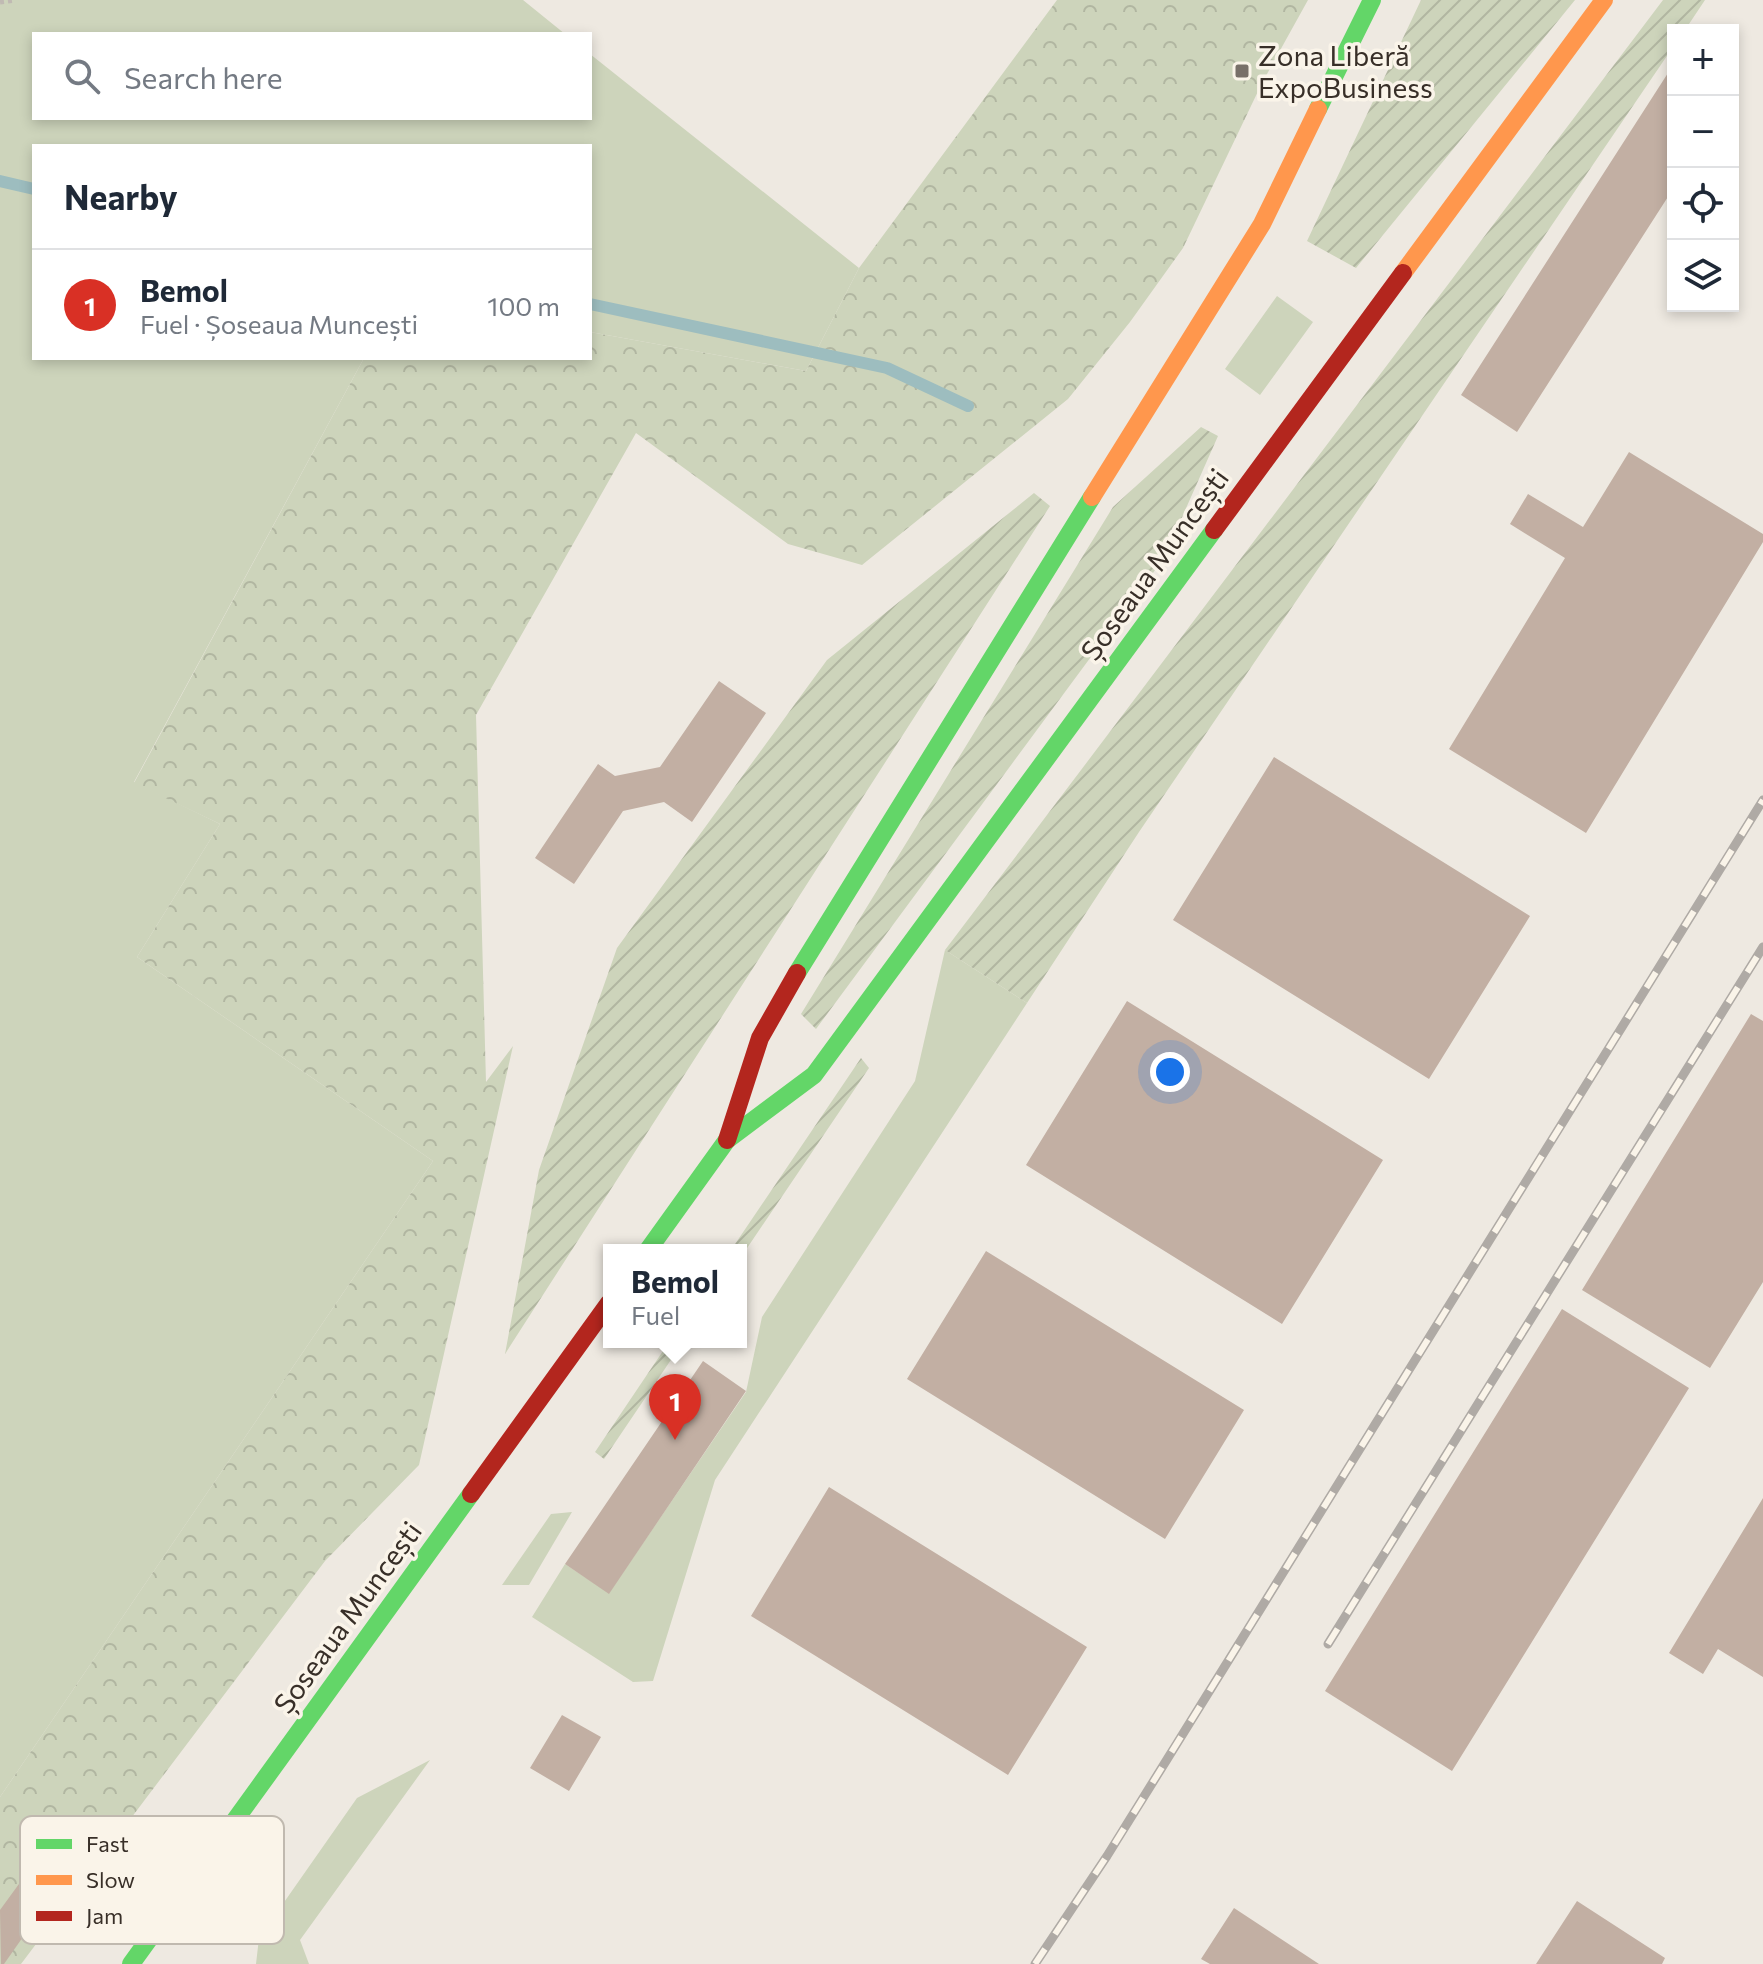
<!DOCTYPE html>
<html lang="en">
<head>
<meta charset="utf-8">
<style>
  :root { --surface:#fff; --page:#f6f6f7; --text:#1f2937; --muted:#747a83; --line:#e0e1e3; --accent:#d93025 }
  body { margin:0; font-family:Commissioner,sans-serif; background:var(--page); color:var(--text) }
  .controls { position:absolute; right:24px; top:24px; display:grid; overflow:hidden; border-radius:0px; box-shadow:0 4px 12px #0003 }
  .controls button { width:72px; height:72px; display:grid; place-items:center; padding:0; border:0; border-bottom:2px solid var(--line); background:var(--surface); color:var(--text); font:40px sans-serif }
  .you { position:absolute; left:1170px; top:1072px; width:28px; height:28px; margin:-20px; border:6px solid #fff; border-radius:50%; background:#1a73e8; box-shadow:0 0 0 12px #1a73e833 }
  .badge { display:grid; place-items:center; width:52px; height:52px; border-radius:50%; background:var(--accent); color:#fff; font-size:26px; font-weight:700 }
  .pin { position:absolute; translate:-50% -66px; filter:drop-shadow(0 2px 4px #0008) }
  .pin::after { content:''; position:absolute; top:42px; width:28px; height:24px; background:inherit; clip-path:polygon(0 0,100% 0,50% 100%) }
  .popup { position:absolute; left:603px; top:1244px; width:144px; height:104px; box-sizing:border-box; display:grid; place-content:center; border-radius:0px; background:var(--surface); filter:drop-shadow(0 2px 6px #0005); font-size:26px; white-space:nowrap; color:var(--muted) }
  .popup b { font-size:30px; color:var(--text) }
  .popup::after { content:''; position:absolute; left:50%; top:100%; margin-left:-16px; border:16px solid transparent; border-top-color:var(--surface) }
  .list { margin:0; padding:0; list-style:none }
  h2 { display:flex; justify-content:space-between; align-items:center; height:104px; margin:0; padding:0 32px; font-size:34px }
  h2 small { font-size:26px; font-weight:400; color:var(--muted) }
  .list li { display:grid; grid-template-columns:52px 1fr auto; gap:24px; align-items:center; box-sizing:border-box; height:112px; padding:0 32px; border-top:2px solid var(--line) }
  .list b { display:block; font-size:30px; white-space:nowrap }
  .list p { margin:0; font-size:26px; white-space:nowrap; color:var(--muted) }
  .list em { font-size:26px; font-style:normal; color:var(--muted) }
  .icon { flex:none; width:44px; height:44px; fill:none; stroke:currentColor; stroke-width:2; stroke-linecap:round; stroke-linejoin:round }
  .map { position:relative; flex:none; width:1763px; height:1964px; overflow:hidden }
  .search { position:absolute; background:var(--surface); box-shadow:0 4px 12px #0003; left:32px; top:32px; width:560px; height:88px; display:flex; align-items:center; gap:20px; box-sizing:border-box; padding:0 28px; border-radius:0px; color:var(--muted); font-size:30px }
  .panel { position:absolute; background:var(--surface); box-shadow:0 4px 12px #0003; left:32px; top:144px; width:560px; height:216px; border-radius:0px }
  .map>svg:first-child { display:block }
  .grass { fill:#cdd4bb }
  .forest { fill:url(#forest-crowns) }
  .garden { fill:url(#garden-furrows) }
  .lines { fill:none; stroke-linecap:round; stroke-linejoin:round }
  .stream { stroke:#9dbdbf; stroke-width:12 }
  .building { fill:#c2afa3 }
  .path { stroke:#c0bab3; stroke-width:5; stroke-dasharray:4 4; stroke-linecap:butt }
  .fast { stroke:#63d668; stroke-width:18 }
  .slow { stroke:#ff974d; stroke-width:18 }
  .jam { stroke:#b3261e; stroke-width:18 }
  .rail-casing { stroke:#afaaa5; stroke-width:9 }
  .rail { stroke:#faf4e9; stroke-width:6; stroke-dasharray:18; stroke-linecap:butt }
  .poi-dot { fill:#787069; stroke:#faf4e9; stroke-width:3 }
  .labels { text-anchor:middle; dominant-baseline:central; stroke-width:7; stroke-linejoin:round; paint-order:stroke }
  .poi-label { font-size:28px; fill:#382f28; stroke:#faf4e9; text-anchor:start }
  .street-label { font-size:28px; fill:#382f28; stroke:#faf4e9 }
  .key { fill:#faf4e9; stroke:#c0b9af; stroke-width:2 }
  .key-label { font-size:22px; fill:#382f28 }
</style>
</head>
<body>
<div class="map">
<svg width="1763" height="1964" viewBox="0 0 1763 1964">
  <defs>
    <pattern id="forest-crowns" width="20" height="18" patternUnits="userSpaceOnUse" patternTransform="scale(2)"><rect width="20" height="18" fill="#cdd4bb"/><path d="M2 6a3 3 0 1 1 6 0M12 15a3 3 0 1 1 6 0" fill="none" stroke="#b1b6a1"/></pattern>
    <pattern id="garden-furrows" width="10" height="10" patternUnits="userSpaceOnUse" patternTransform="scale(2)"><rect width="10" height="10" fill="#cdd4bb"/><path d="M-1 1l2-2M0 10L10 0M9 11l2-2" fill="none" stroke="#b1b6a1"/></pattern>
  </defs>
  <rect width="100%" height="100%" fill="#eee9e1"/>
  <path class="grass" d="M0 0H523L565 34H34V118H590V54L859 268 806 371 590 332V146H34V358H364L134 782 220 824 137 957 433 1161 0 1797Z
    M1277 296 1313 322 1260 395 1225 369Z
    M945 950 1027 1003 715 1480 653 1681 633 1682 532 1617 565 1564 609 1593 746 1392 762 1317 915 1081Z
    M572 1512 529 1585H502L551 1514Z
    M430 1760 300 1940 309 1964H256L259 1938 357 1798Z"/>
  <path class="forest" d="M1057 0H1308L1262 83 1183 248 1130 322 1068 399 862 565 788 544 636 433 476 715 486 1082 513 1046 419 1465 325 1561 21 1964H0V1797L433 1161 137 957 220 824 134 783 364 358H590V332L806 371 859 268Z"/>
  <path class="garden" d="M1421 0H1575L1356 268 1307 241Z
    M1663 0H1705L1685 30H1673V47L1139 832 1027 1003 945 950Z
    M1201 427 1218 436 1164 558 816 1029 801 1014 1113 507Z
    M1034 493 1050 506 505 1354 539 1170 617 948 827 660Z
    M861 1058 869 1068 741 1257V1250H731Z
    M669 1342H683L604 1459 595 1452Z"/>
  <g class="lines">
    <path class="stream" d="M0 181 34 189
      M590 304 887 368 968 406"/>
  </g>
  <path class="building" d="M1668 73 1673 76V189L1517 432 1461 395Z
    M1629 452 1763 534V542L1586 833 1449 749 1565 558 1510 524 1528 494 1583 527Z
    M719 681 766 713 692 822 664 802 623 811 574 884 535 858 598 764 615 776 660 767Z
    M1274 757 1530 916 1429 1079 1173 920Z
    M1127 1001 1383 1160 1282 1324 1026 1165Z
    M1751 1014 1763 1021V1282L1710 1368 1582 1290Z
    M986 1251 1244 1410 1165 1539 907 1379Z
    M1562 1309 1689 1388 1452 1771 1325 1691Z
    M703 1361 746 1391 609 1594 565 1564Z
    M829 1487 1087 1647 1008 1775 751 1616Z
    M1763 1498V1677L1718 1649 1703 1674 1669 1653Z
    M562 1715 601 1737 569 1791 530 1768Z
    M84 1850 4 1964H1L0 1910 43 1851Z
    M1577 1901 1665 1958 1662 1964H1536Z
    M1234 1908 1319 1964H1210L1201 1959Z"/>
  <g class="lines">
    <path class="path" d="M0 2 15 0"/>
    <path class="fast" d="M1318 109 1372 0
      M797 973 1092 497
      M648 1250 727 1140 814 1075 1214 530
      M131 1964 471 1494"/>
    <path class="slow" d="M1403 273 1604 0
      M1092 497 1262 224 1318 109"/>
    <path class="jam" d="M1214 530 1403 273
      M727 1140 760 1038 797 973
      M471 1494 609 1303"/>
    <g class="rail-casing">
      <path id="rail" d="M1328 1644 1763 947
        M1035 1964 1107 1856 1763 800"/>
    </g>
    <use href="#rail" class="rail"/>
  </g>
  <rect class="poi-dot" x="1234" y="63" width="16" height="16" rx="4"/>
  <g class="labels">
    <g class="poi-label">
      <text x="1258" y="55">Zona Liberă<tspan x="1258" dy="32">ExpoBusiness</tspan></text>
    </g>
    <g class="street-label">
      <text transform="translate(1154 564) rotate(-54)">Șoseaua Muncești</text>
      <text transform="translate(347 1617) rotate(-54)">Șoseaua Muncești</text>
    </g>
  </g>
  <rect x="20" y="1816" width="264" height="128" rx="12" class="key"/>
  <rect x="36" y="1839" width="36" height="10" fill="#63d668"/>
  <rect x="36" y="1875" width="36" height="10" fill="#ff974d"/>
  <rect x="36" y="1911" width="36" height="10" fill="#b3261e"/>
  <g class="key-label">
    <text x="86" y="1852">Fast</text>
    <text x="86" y="1888">Slow</text>
    <text x="86" y="1924">Jam</text>
  </g>
</svg>
<div class="controls">
<button>+</button>
<button>−</button>
<button><svg class="icon" aria-label="locate" viewBox="0 0 24 24"><circle cx="12" cy="12" r="6"/><path d="M12 2v4M12 18v4M2 12h4M18 12h4"/></svg></button>
<button><svg class="icon" aria-label="layers" viewBox="0 0 24 24"><path d="M12 4l9 5-9 5-9-5zM3 14l9 5 9-5"/></svg></button>
</div>
<div class="you"></div>
<div class="pin badge" style="left:675px;top:1440px">1</div>
<div class="popup"><b>Bemol</b>Fuel</div>
<div class="search"><svg class="icon" aria-label="search" viewBox="0 0 24 24"><circle cx="10" cy="10" r="6"/><path d="M15 15l6 6"/></svg>Search here</div>
<section class="panel">
<h2>Nearby<small></small></h2>
<ul class="list">
<li><span class="badge">1</span><div><b>Bemol</b><p>Fuel · Șoseaua Muncești</p></div><em>100 m</em></li>
</ul>
</section>
</div>
</body>
</html>
